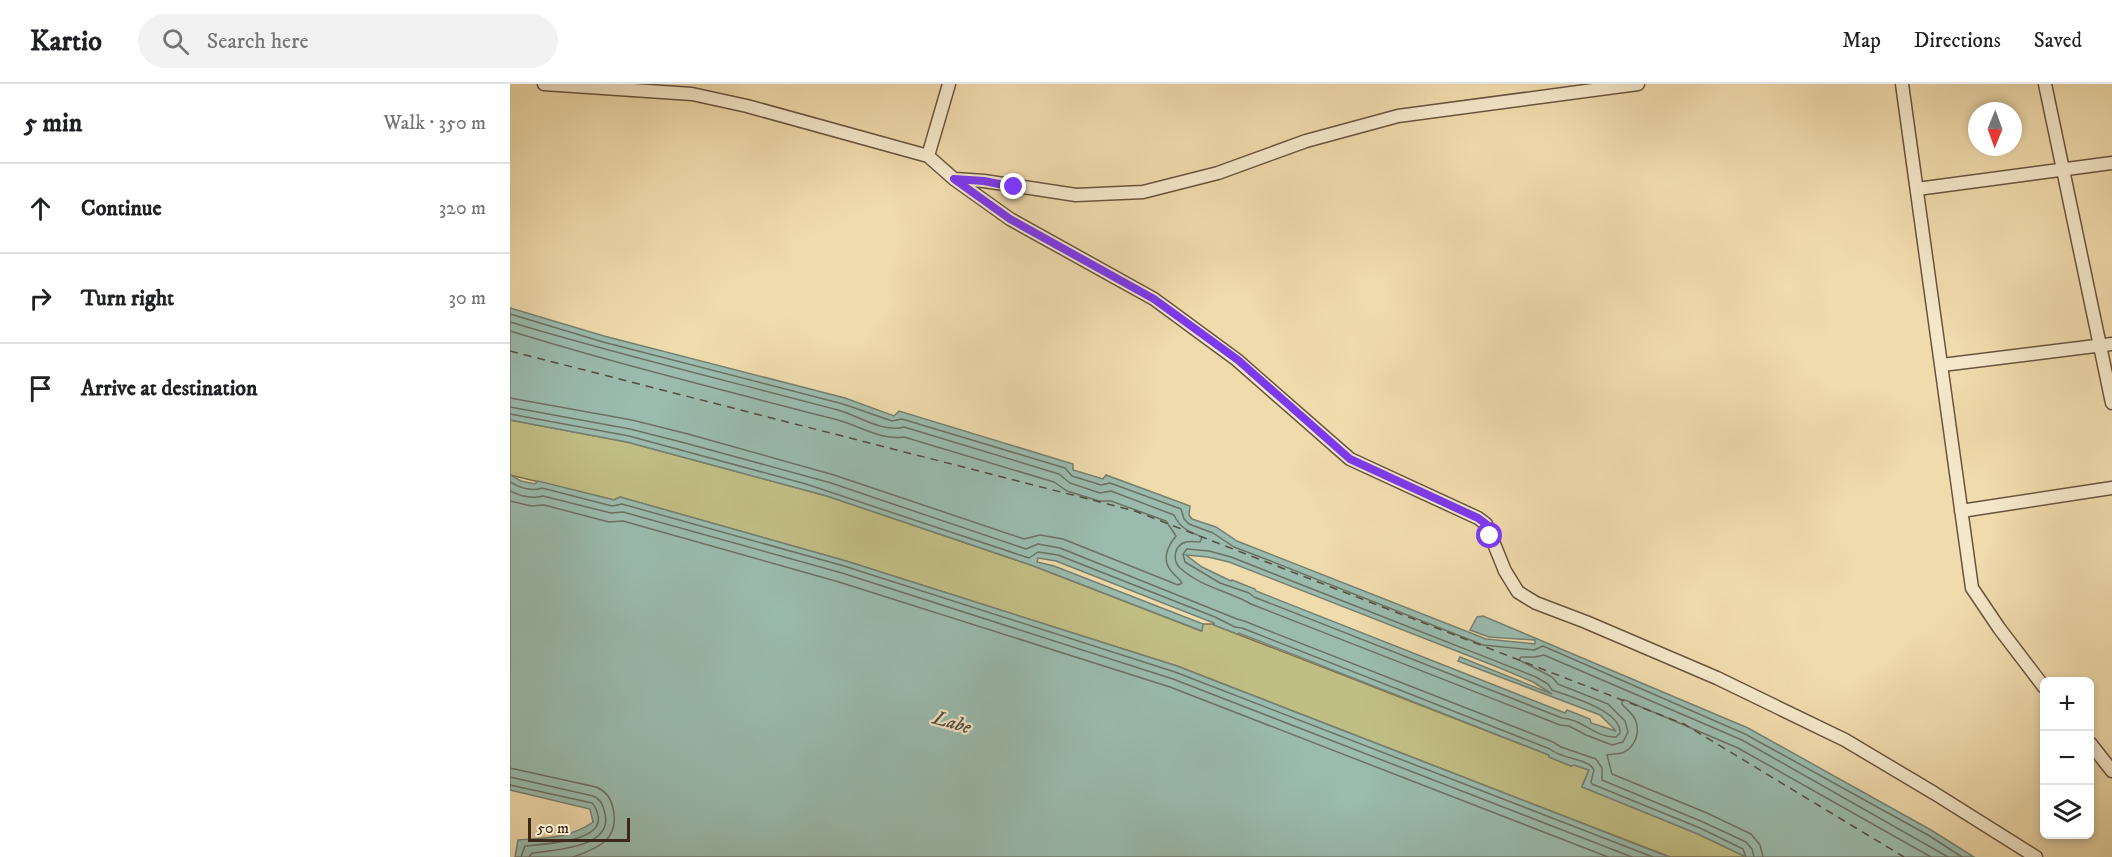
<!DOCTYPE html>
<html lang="en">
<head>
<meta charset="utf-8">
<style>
  :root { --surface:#fff; --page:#f2f2f2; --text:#202124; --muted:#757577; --line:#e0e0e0 }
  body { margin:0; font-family:"IM FELL DW Pica",serif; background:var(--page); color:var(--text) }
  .controls { position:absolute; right:18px; bottom:18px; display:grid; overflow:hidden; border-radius:9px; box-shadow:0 3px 9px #0003 }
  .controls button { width:54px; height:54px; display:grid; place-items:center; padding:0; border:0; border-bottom:2px solid var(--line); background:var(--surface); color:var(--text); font:30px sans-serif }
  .compass { position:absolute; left:1458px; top:18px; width:54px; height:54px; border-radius:50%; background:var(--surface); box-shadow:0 3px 9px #0003; rotate:181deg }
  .scale { position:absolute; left:18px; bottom:15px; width:102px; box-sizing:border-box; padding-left:6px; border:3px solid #3d271a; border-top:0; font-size:16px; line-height:21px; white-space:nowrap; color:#3d271a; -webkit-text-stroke:4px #f5e8ca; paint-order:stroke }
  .stop { position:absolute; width:18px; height:18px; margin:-14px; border:4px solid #7c3aed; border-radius:50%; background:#fff }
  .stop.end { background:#7c3aed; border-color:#fff; box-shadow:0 2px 6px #0008 }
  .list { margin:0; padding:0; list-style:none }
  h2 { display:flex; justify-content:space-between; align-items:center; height:78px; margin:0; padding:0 24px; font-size:26px }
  h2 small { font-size:20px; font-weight:400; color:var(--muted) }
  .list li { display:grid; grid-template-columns:39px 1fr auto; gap:18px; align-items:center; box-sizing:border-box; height:90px; padding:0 24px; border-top:2px solid var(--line) }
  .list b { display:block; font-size:22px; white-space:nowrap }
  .list em { font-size:20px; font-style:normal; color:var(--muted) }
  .icon { flex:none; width:33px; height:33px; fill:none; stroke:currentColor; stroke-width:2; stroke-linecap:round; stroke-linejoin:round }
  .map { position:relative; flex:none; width:1602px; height:773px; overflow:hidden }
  header { display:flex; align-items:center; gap:36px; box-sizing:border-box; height:84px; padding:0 30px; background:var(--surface); border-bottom:2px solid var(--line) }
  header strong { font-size:28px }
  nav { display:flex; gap:33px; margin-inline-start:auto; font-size:21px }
  .search { width:420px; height:54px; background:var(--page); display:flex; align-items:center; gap:15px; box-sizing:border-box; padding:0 21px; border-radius:33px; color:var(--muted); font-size:22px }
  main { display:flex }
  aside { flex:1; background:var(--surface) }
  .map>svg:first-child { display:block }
  .green { fill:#c1be84; stroke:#7f724f; stroke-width:1.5 }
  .water { fill:#9abbae; stroke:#758073; stroke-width:1.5; fill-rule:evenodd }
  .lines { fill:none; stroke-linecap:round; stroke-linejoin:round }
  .shore { stroke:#6c7164; stroke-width:1.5 }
  .ferry { stroke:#544c3f; stroke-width:1.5; stroke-dasharray:8 6; stroke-linecap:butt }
  .minor-casing { stroke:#6a543f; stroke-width:15 }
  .minor { stroke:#f5e8ca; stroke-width:12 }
  .route { stroke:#7c3aed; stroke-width:8 }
  .labels { text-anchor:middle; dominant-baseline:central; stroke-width:4.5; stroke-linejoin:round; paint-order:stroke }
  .water-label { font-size:20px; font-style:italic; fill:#544c3f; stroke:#f5e8ca }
</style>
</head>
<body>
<header>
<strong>Kartio</strong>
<div class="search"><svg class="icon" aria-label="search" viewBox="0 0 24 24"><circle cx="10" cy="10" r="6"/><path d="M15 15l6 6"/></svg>Search here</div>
<nav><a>Map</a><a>Directions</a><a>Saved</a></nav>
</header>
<main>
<aside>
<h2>5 min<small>Walk · 350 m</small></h2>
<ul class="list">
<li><svg class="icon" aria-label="ahead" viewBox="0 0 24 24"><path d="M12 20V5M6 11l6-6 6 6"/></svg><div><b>Continue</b></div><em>320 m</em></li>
<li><svg class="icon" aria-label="right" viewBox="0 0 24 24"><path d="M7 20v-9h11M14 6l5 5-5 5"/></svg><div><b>Turn right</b></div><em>30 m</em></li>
<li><svg class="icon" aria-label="arrive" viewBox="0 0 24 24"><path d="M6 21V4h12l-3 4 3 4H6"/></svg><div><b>Arrive at destination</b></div></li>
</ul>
</aside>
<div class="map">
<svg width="1602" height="773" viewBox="0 0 1602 773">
  <rect width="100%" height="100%" fill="#f0dbad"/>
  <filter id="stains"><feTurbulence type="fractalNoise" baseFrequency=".00333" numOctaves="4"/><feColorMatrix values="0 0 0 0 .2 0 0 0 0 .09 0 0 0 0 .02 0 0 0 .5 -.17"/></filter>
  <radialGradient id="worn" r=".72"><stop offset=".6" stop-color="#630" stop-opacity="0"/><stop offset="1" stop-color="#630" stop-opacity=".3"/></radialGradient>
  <path class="green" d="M0 336 117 358 317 412 521 481 691 547 693 540H705L704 541 727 550 1039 671V673L1061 682 1064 681 1079 686 1072 702 1188 750 1236 773H1160L667 582 336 477 110 413 104 416 0 391Z"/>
  <path class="water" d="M0 224 94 252 335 314 384 332 389 327 563 380V386L593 395 596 391 680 422 679 431 682 435 706 443 727 457 976 555 1025 560V556L979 553 960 546 967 533 973 532 1238 644 1421 746 1464 773H1236L1188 750 1072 703 1079 686 1064 681 1061 682 1039 673V671L729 549 727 550 704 541V539L546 477 528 474 527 478 544 482 693 540 692 547 521 481 317 412 117 358 0 336ZM676 471 698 473 719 478 985 582 1023 598 1042 610 950 573 948 577 1090 631 1106 647 1081 639 1080 635 1057 626 1055 629 746 507 745 505 722 496 721 497 692 483Z
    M0 391 11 397 25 400 28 397 104 416 110 413 336 477 667 582 1159 773H5L8 756C34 754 61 754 83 738L80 725 0 706Z"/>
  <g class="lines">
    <path class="shore" d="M0 230 93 258 333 320 382 337 392 335 555 384 562 392 591 401 600 399 671 425 674 435 679 440 703 449 724 463 753 474 973 561 1024 566 1033 562 1235 650 1418 751 1452 773
      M0 238C109 271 219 297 328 326 349 332 373 349 394 343L549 390 560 399 590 409 601 407 664 431C670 444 678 447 692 453L690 458C686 458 681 457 676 458 664 461 662 476 670 484 691 503 718 507 741 520L1050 641 1059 642 1076 651 1102 661 1113 658 1118 648 1115 637 1098 620 1048 600 1042 593 1009 576 1011 573H1025L1034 571 1232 656 1438 773
      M0 247C107 280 216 307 324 335 347 340 370 357 394 353L544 398 557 407 589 417H601L656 437 666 452C657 463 651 476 662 488 666 493 670 495 672 499L668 501 553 455 530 451 514 455 324 391 178 350 122 336 0 314
      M0 323 120 345 175 359 321 399 516 465 528 460 550 464 727 535 734 537 1043 658 1051 663 1086 675 1092 684V696L1193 738 1236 758 1242 765 1244 773
      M0 330 119 352 296 400 519 474 528 468 548 471 705 533 725 543 732 544 1040 665C1053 676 1078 674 1084 686L1081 698 1082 700 1190 744 1233 765 1236 773
      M0 398C10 404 21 408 32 404L102 422 112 420 334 482 665 588 1143 773
      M0 407C10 412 22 415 33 412L101 429 113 428 332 489 663 595 1122 773
      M0 417 21 422 34 421 99 438 113 437 329 498 660 603 1098 773
      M677 465 699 467 721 473 1026 593 1038 600 1042 606C1059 612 1112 627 1110 649L1106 653C1086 654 1072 635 1052 634L744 513 739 509 710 499 675 478 673 470Z
      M0 684 86 703C96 707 101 714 103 724 110 755 89 764 63 773
      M0 693 83 712C92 716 93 722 95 730 103 764 43 766 22 769L19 773
      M0 701 82 719C86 723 87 726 88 732 94 758 32 760 15 762L11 773
      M1253 773 1250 761 1241 750 1197 729 1102 690 1097 671C1102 670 1107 670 1112 669 1125 664 1131 648 1125 635 1122 629 1116 625 1112 620V616H1115L1228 664 1421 773"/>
    <path class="ferry" d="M0 267 625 427 1174 640 1394 773"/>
    <g class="minor-casing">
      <path id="minor" d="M34 0 182 10 237 22 418 72 444 95 500 135 644 215 727 276 840 375 968 434 976 440 995 487 1008 508 1026 519 1076 538 1207 594 1335 656 1424 709 1526 773
        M1392 0 1462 504 1489 544 1534 603
        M1535 0 1602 319
        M418 72 439 0
        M445 95 474 97 566 111 633 108 708 89 796 57 888 32 1128 0
        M1407 105 1602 79
        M1432 281 1602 260
        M1451 427 1602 404
        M1580 659 1602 687"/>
    </g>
    <use href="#minor" class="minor"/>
  </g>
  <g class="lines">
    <path class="route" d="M504 103 474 97 444 95 500 135 644 215 728 276 840 375 968 434 976 440 980 452"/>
  </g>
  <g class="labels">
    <g class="water-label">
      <text transform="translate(442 639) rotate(16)">Labe</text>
    </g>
  </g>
  <rect width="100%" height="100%" filter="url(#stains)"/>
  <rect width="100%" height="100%" fill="url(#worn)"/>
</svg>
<div class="controls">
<button>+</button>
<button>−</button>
<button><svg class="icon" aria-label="layers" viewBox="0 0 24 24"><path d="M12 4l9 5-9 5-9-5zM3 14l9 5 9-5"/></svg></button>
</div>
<svg class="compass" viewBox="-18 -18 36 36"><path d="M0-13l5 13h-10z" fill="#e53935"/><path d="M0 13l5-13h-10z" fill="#757577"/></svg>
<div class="scale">50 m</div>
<div class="stop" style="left:980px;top:452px"></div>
<div class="stop end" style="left:504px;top:103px"></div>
</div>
</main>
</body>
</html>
